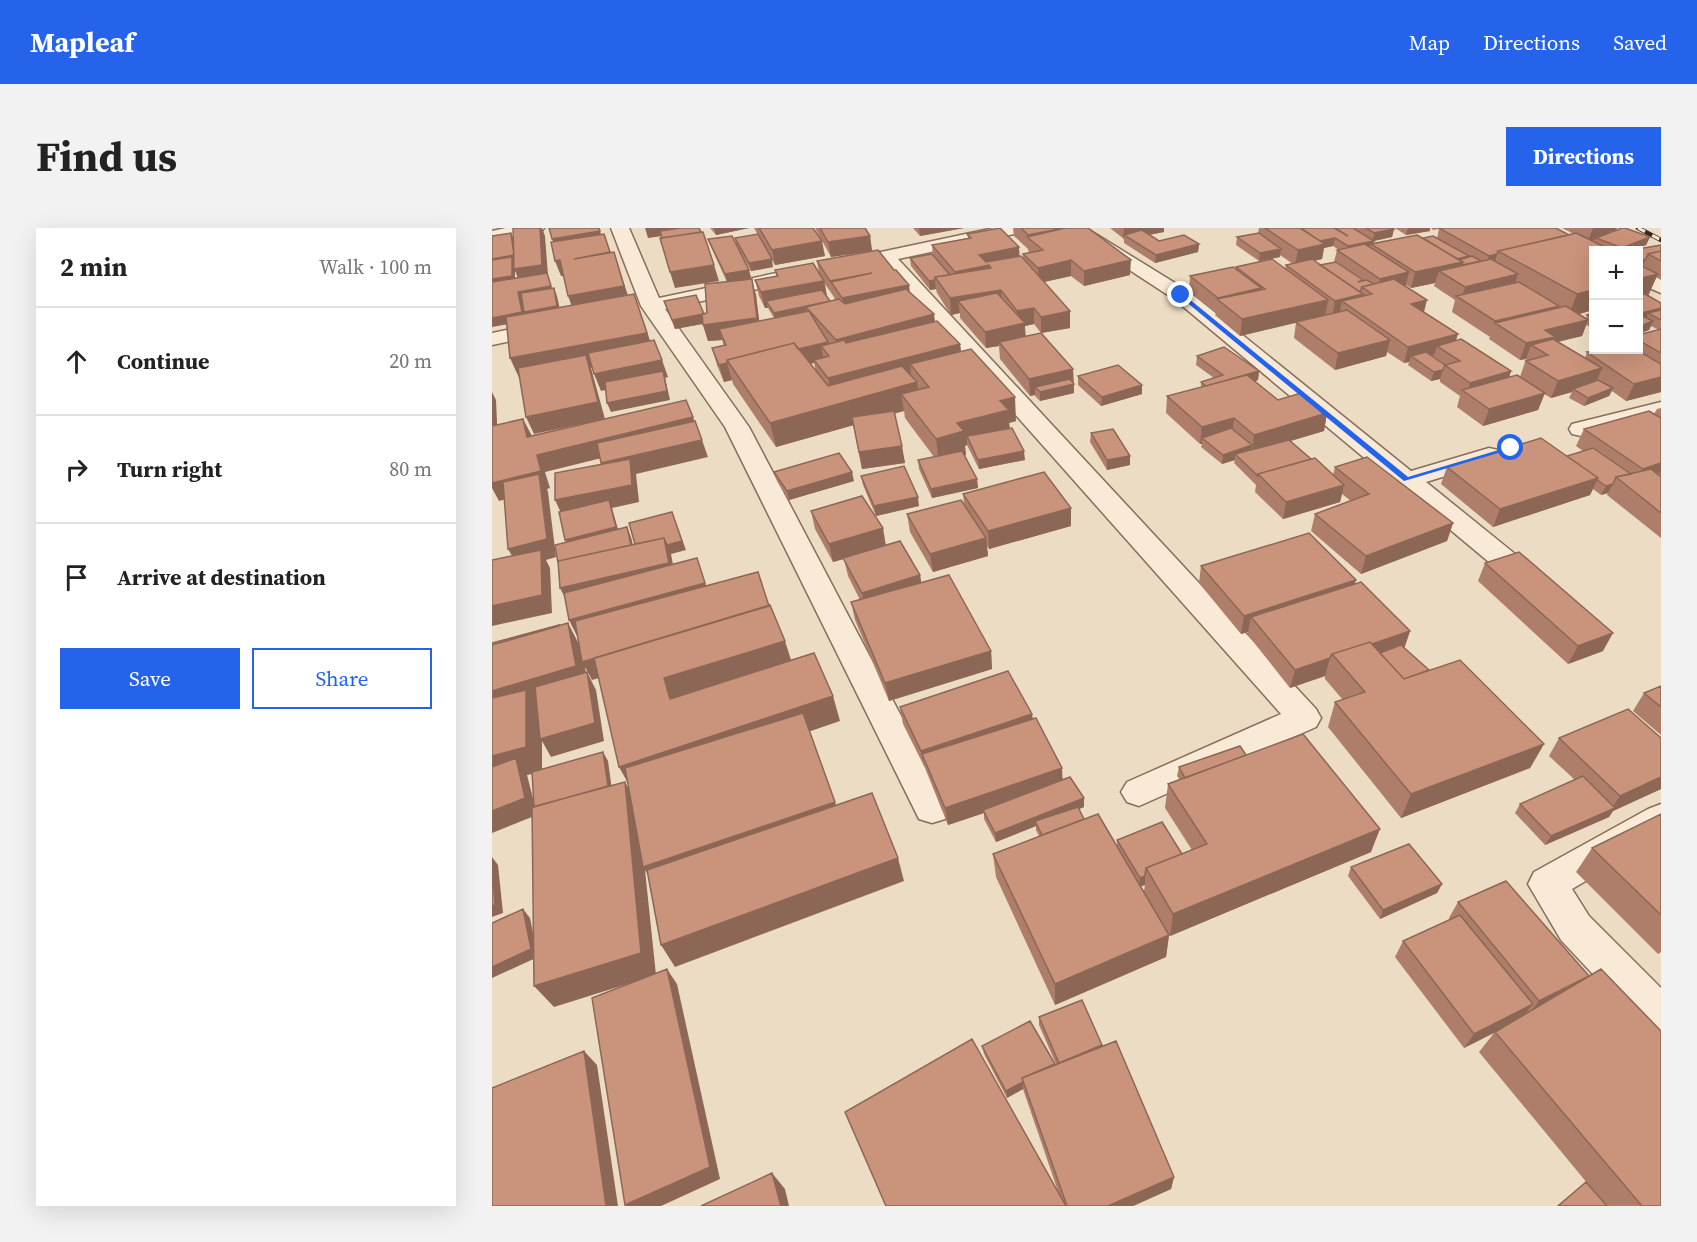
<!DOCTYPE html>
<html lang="en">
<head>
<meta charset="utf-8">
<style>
  :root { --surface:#fff; --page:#f2f2f2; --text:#222; --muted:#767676; --line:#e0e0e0; --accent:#2563eb }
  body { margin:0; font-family:"Source Serif 4",serif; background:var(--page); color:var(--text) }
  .controls { position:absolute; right:18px; top:18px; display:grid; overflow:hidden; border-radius:0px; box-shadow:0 6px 24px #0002 }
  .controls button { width:54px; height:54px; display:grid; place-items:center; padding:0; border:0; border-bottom:2px solid var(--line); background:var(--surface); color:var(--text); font:30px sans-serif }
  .stop { position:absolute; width:18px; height:18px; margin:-14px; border:4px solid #2563eb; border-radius:50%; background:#fff }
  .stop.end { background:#2563eb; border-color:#fff; box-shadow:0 2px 6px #0008 }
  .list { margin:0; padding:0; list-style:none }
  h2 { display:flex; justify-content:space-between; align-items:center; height:78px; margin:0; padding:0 24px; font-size:26px }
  h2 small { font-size:20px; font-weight:400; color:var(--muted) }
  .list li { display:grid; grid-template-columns:39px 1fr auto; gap:18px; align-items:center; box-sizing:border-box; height:108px; padding:0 24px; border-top:2px solid var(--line) }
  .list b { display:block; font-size:22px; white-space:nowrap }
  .list em { font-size:20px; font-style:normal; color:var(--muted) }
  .actions { display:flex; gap:12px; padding:18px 24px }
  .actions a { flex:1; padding:14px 0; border:2px solid var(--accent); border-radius:0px; text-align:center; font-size:21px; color:var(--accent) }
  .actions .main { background:var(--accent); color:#fff }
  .icon { flex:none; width:33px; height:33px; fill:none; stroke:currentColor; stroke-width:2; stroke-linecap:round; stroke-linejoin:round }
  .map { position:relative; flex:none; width:1169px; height:978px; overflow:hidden; border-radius:0px }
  header { display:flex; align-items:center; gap:36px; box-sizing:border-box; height:84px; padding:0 30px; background:var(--accent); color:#fff }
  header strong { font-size:28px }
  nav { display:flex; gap:33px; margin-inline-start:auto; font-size:21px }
  .intro { display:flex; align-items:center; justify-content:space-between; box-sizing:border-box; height:144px; padding:0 36px }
  h1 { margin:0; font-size:42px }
  .button { padding:15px 27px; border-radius:0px; background:var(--accent); color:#fff; font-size:21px; font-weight:700 }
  main { display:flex; gap:36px; padding:0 36px }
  aside { flex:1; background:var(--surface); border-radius:0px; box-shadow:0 6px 24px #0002 }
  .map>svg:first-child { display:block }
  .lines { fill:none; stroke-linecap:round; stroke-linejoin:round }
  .minor-casing { stroke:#876d5b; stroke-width:3 }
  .minor { fill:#f8ead7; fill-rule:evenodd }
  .rail-casing { stroke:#38281f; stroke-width:4.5 }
  .rail { stroke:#f5e7d4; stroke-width:3; stroke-dasharray:8; stroke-linecap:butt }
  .wall { fill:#ae7e6a; fill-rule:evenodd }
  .shaded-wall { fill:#8d6756 }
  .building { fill:#ca937b; stroke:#8d6756; stroke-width:1.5 }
  .route { fill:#2563eb }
</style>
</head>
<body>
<header>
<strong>Mapleaf</strong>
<nav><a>Map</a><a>Directions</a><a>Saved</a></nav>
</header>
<div class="intro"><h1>Find us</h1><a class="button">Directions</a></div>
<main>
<aside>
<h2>2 min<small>Walk · 100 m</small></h2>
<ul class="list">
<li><svg class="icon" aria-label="ahead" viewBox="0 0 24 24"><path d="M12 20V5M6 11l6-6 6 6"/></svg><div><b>Continue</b></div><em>20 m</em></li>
<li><svg class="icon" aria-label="right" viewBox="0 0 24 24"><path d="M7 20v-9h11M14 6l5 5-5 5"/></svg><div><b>Turn right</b></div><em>80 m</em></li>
<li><svg class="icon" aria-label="arrive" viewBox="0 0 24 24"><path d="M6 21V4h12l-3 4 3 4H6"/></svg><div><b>Arrive at destination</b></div></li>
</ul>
<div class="actions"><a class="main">Save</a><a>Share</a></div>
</aside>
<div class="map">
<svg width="1169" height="978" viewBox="0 0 1169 978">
  <rect width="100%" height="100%" fill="#eddcc4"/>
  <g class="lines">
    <g class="minor-casing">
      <path id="minor" d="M14 0H52L49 4 0 13V3Z
        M119 0H137L167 70 308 40 315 42 318 46 315 50 308 52 173 81 257 199 458 581 453 591 440 595 427 591 233 199 149 78Z
        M502 0H536L533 4 527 5 406 31 824 481 829 490 824 499 647 578 635 574 629 564 635 554 789 486 389 35 377 38 370 36 368 32 370 28Z
        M573 0H594L696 63 919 243 997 220 1006 222 1009 227 1006 232 934 254 1054 351 1058 358 1054 365 1044 367 1034 365 682 71Z
        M1146 41 1169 51V65L1146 55Z
        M59 93 66 95 69 99 66 103 0 117V105Z
        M1169 174V188L1089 208 1080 206 1077 201 1080 196Z
        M1169 576V609L1080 661 1097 688 1169 760V809L1154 803 1069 712 1036 656 1042 644 1156 581Z"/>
    </g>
    <use href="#minor" class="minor"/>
    <g class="rail-casing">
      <path id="rail" d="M1146 0 1169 12"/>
    </g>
    <use href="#rail" class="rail"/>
  </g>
  <path class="wall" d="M218 0H257L224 7Z
    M262 0H321L333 28 283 37Z
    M323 0H373L378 8 380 23 402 42 417 57V64L443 93 468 116 469 123 524 193 517 195 518 200 533 232 487 241 475 217 473 218 474 227 473 228 485 251 486 260 440 270 427 241 426 232 442 229 413 190 412 183 402 185 413 235 370 241 361 197 284 219 241 156 240 152 232 154 225 137 220 120 232 118 230 112 216 113 211 96 183 101 172 73 212 86 215 85 235 54 219 19 216 11 257 42 259 50 238 54 264 67 267 93 282 90 276 80H273L267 68 263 52 284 48 283 42 327 45 325 33 379 23 339 29ZM333 56 342 69 343 72 338 73 335 69ZM322 135 324 144 318 136Z
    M421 0H472L428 8Z
    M521 0H596L638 47 592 58 579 48 552 54 578 83V100L549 105 542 96 533 98V109L581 141 582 165 548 173 543 168V167L538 168 508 131 507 118 494 120 468 90V85L459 87 445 65 444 61 438 62 419 38 418 30 441 28 440 17 476 10 475 6 528 29 531 31V26L537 25 536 21 522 8Z
    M618 0H672V4L657 7 667 13 707 16 706 24 663 35 632 15V11Z
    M767 0H861L863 1V0H900L902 1 900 9 882 13V16L931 10H945L947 1 941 2 939 0H1038L1077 7 1082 6 1070 0H1125L1124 2 1117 4 1116 5 1158 9 1154 17 1142 22 1169 17V52L1164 49 1156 68 1169 75V135H1167L1169 136V164L1134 173 1120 163 1117 168 1092 178 1077 170 1080 164 1059 170 1052 166 1046 182 991 198 965 179 968 168 948 154V151L939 153 916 137 917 134 912 135 895 124 894 128 843 142 802 110 804 94 748 108 723 87 724 85 697 64 698 48 743 41 744 39 793 41 794 37 801 36 788 27V29L767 33 744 17 745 9 766 5ZM841 18 847 22H845L842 34 828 37 822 33 830 31 832 20ZM1101 22H1146V106L1157 102 1159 98 1167 102 1146 107V122H1108L1095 124 1093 130 1066 114 1090 108 1094 97 1101 100V85L1095 87 1094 90 1087 86 1101 82ZM943 55 942 58 963 72 960 84 998 109 997 111 1028 132 1034 131 1028 149 1017 150 1019 143 964 113 932 84 913 58 914 57 919 60Z
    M903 0H938V3L914 7Z
    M243 10 281 39 259 43 245 18Z
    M705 128 767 143 766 152 763 153 786 172 835 185 832 203 799 213 819 231 841 247 843 239 961 295 955 313 869 346 819 303 823 286 859 273 850 266 848 274 791 291 763 264 764 257 742 235 743 232 730 236 709 219 710 216H708L674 185 675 168 709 159V154L722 150 704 137Z
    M586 148 650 157V166L609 178 586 157Z
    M1169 180V310L1115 267 1116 265 1109 267 1101 261 1098 267 1001 299 949 256 955 239 1075 228 1091 223 1084 218 1092 201 1162 186 1165 181Z
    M599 205 638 228V237L615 242 598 214Z
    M282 244 362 253 297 272 285 253Z
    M369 248 427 278 384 288 371 257Z
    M471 266 579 298 497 321 495 318 496 328 441 344 418 304 415 286 472 276Z
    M319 283 394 318 428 347 429 355 499 423 500 441 397 473 363 392 359 374 368 372 356 348 352 331 341 334 323 301Z
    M993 335 1111 423 1076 436 986 353Z
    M709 338 863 357 918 403 912 420 937 442 1052 516 1038 540 909 590 836 499 843 474 851 472 833 451V448L798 460 756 407V404L749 406 707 355Z
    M1169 458V507L1141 483 1152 465Z
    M408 479 540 486 541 491 571 552 592 570V579L587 581 592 591 625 617V612L690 626 700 622 673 580 676 556 688 552 685 548 687 539 754 527 879 624 678 708 677 707 674 729 563 777 504 649 501 626 547 608 544 602V598L504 614 492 591V585L456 597 433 540 411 496ZM653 657 652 663 649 658Z
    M1067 510H1169V561L1121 583 1117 589 1053 617 1023 585 1028 576 1083 552 1057 528Z
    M1169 586V724L1166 726 1084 644 1100 620Z
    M859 639 950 656 945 665 888 691 856 648Z
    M1014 653 1169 978H1065L1094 954 1100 961 987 824 1002 805 972 820 903 729 911 713 958 692 957 690 966 674Z
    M547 789 610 819 682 949 679 961 641 978H394L568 969 531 861 515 870 492 826 490 818 563 837 564 836 547 797Z"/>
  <path class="shaded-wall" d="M48 0H50L53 8 56 47 62 67 30 72 34 93 0 99V90L26 64 29 57 23 43V57L0 60V31L19 5 22 13Z
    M153 0H206L207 3 156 10Z
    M222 0H257L224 7Z
    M427 0H472L428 8Z
    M574 0 536 10V7Z
    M632 0H672V4L638 10 632 7V11H631Z
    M916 0H938V3L914 7Z
    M1101 0H1125L1124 2 1117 4 1115 9 1104 10 1103 12 1096 13Z
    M902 1 900 9 881 13 882 5Z
    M108 3 113 19 66 26 60 11Z
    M378 8 380 23 339 29 336 14Z
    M1158 9 1154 17 1141 22H1129L1130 20Z
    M843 10 841 18 832 20 830 31 803 37 806 22 828 13Z
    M330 13 333 28 283 37 280 22Z
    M882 13 881 18 879 16 877 22 854 26 856 18Z
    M707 16 706 24 663 35 664 27Z
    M527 19 528 35 497 37 498 53 465 59 463 44 487 27Z
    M789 21 788 29 767 33 768 25Z
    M122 24 138 74 82 84 76 68Z
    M1005 26 1001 42 992 44 997 28Z
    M977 28 975 36 947 43 943 55 919 60 923 44 959 32Z
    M280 31 281 39 259 43 257 35Z
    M1154 31 1150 39 1146 40 1150 32Z
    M68 32 74 48H69L63 33Z
    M579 32V48L547 55 546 40Z
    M639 32 638 47 592 58V43Z
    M222 37 227 53 183 60 178 44Z
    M257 42 259 50 235 54 233 46Z
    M917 44 913 60 885 61 888 51Z
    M1026 46 1021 62 969 71 973 59Z
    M1166 46 1156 68 1146 70V51Z
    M260 51 264 67 269 107 227 101 230 112 216 113 211 97Z
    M443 52 444 61 438 62 437 53Z
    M332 53 335 69 278 79 274 73 276 80H273L269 64Z
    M417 57 419 73 353 87 350 70Z
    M62 60 65 68 69 86 36 92 32 84Z
    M769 60 767 76 726 72V70Z
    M509 62 510 78 466 73 468 85 459 87 458 70Z
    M1101 62V82L1076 89 1085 66Z
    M142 66 163 127 99 140 113 191 42 206 34 189 29 154 18 130Z
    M871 66 868 82 850 73 847 87 840 89 843 73Z
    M836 72 833 88 748 108 750 91Z
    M935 72 931 88 919 76Z
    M1067 78 1061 94 1003 95V93Z
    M314 79 316 88 284 94 282 85Z
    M542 80V96L533 98 534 112 507 114V118L494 120 493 104 526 97 525 83Z
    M1169 80V88L1156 85 1154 91H1146L1150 85Z
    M578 83V100L549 105V89Z
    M212 86 215 95 183 101 180 92Z
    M442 86 444 102 347 128 344 112Z
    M1096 92 1090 108 1060 115 1039 117 1034 131 1028 132 1034 115 1053 102Z
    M1161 93 1157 102 1146 106V99Z
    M966 106 961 122 945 118 942 127 924 132 919 128 917 134 912 135 916 119Z
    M898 112 894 128 843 142 846 125Z
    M336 114 339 131 329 118 332 132H322V135L247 150 236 135Z
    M468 116 470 133 418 136 419 146 339 167 336 150Z
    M170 132 176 149 173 150 178 172 119 184 115 175 172 150 109 163 102 146Z
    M235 135 240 152 232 154 227 137Z
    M1110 140 1103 157 1081 161 1080 164 1059 170 1066 153Z
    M581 141 582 165 548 173V164L543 159V167L538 168 537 151Z
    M951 142 948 151 939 153 942 144Z
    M767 143 766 152 717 169 718 160Z
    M1019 143 1013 160 975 165 978 155Z
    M1169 149V164L1134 173 1142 156Z
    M425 154 428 178 409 166 412 183 284 219 278 195Z
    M650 157V166L609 178 610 169Z
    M1121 160 1117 168 1092 178 1096 170Z
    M0 164 4 172 6 216 0 205Z
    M1053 165 1046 182 991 198 997 181Z
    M523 169 524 193 517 195 518 206 475 208V217L473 218 474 227 447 235 444 211 465 195 508 173Z
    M835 185 832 203 760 224 762 207Z
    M201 189 207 206 53 244 58 260 55 261 56 264 64 329 54 332 58 340 60 385 0 398V378L26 338 16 321 49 262 7 273 0 260V255L45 227Z
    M742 190 740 207 710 210V216H708L710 199Z
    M31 191 40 208 35 209Z
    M210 212 216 229 144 246 147 274 120 280 128 308 77 321 73 312 71 289 63 272 117 252 109 235Z
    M760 217 759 226H743V232L730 236 731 227Z
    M410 218 413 235 370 241 367 224Z
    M532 223 533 232 487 241 486 232Z
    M638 228V237L615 242V232Z
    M1169 235V246L1166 244 1162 252 1143 258 1151 241Z
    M360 244 362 253 297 272 295 263Z
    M1106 250 1098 267 1001 299 1008 281Z
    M485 251 486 260 440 270 439 261Z
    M1121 256 1116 265 1109 267 1114 258Z
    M852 257 848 274 791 291 794 274Z
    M426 269 427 278 384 288 382 278Z
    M579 280V298L497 321 496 303Z
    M180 284 194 322 179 326 184 353 77 378 68 360 172 310Z
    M961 295 955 313 869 346 874 328Z
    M135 299 139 309 145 333 72 351Z
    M391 300 394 318 341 334 337 316Z
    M494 310 496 328 441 344 438 326Z
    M205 330 219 373 86 410 77 392Z
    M428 347 431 365 374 382 370 365Z
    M864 352 859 370 759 389 756 404 749 406 752 388Z
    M279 381 284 399 100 452 93 439 97 463 95 444 104 462 112 513 59 529 50 513V544L35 547 44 582 111 524 116 533 121 569 45 587 0 605V463L76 395 89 420Z
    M918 403 912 421 877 433 842 429Z
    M1121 405 1111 423 1076 436 1086 418Z
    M293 413 301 438 178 471 172 450Z
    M499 423 500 441 397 473 393 455Z
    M838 430 833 448 798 460 803 442Z
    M341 468 348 493 141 564 127 539Z
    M540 486 541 503 430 526 432 540 429 523Z
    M1052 516 1038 540 909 590 919 566Z
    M570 540 571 558 491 582 492 585 456 597 453 580Z
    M1169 549V561L1121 583 1117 589 1053 617 1059 608 1119 581 1128 568Z
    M133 554 146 578 343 574 350 598 165 662 153 642 164 747 62 779 42 758Z
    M592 570V579L546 597 543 593 544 598 504 614 503 605Z
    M888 601 879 624 678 708 681 686Z
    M0 629 6 637 11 685 0 689Z
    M406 630 412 653 183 739 169 717Z
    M653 648V657L647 659 648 650Z
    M950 656 945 665 888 691 891 682Z
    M31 681 38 690 46 729 0 750V739Z
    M677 707 674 729 563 777V756Z
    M175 741 185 756 228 951 169 978H134L133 977Z
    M1097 749 1035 788 1047 773Z
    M1041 776 1029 791 972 820 982 806Z
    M610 817 609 824 567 835Z
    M92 823 105 837 126 978H114Z
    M531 854V861L515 870 514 863Z
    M280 945 293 961 297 978H289Z
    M682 949 679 961 641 978H616Z"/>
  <path class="building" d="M21 0H48L50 37 22 41Z
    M57 0H107L108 3 60 11Z
    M188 0H207L209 4 170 10 168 3Z
    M267 0H321L330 13 280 22Z
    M328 0H373L378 8 336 14Z
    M508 0 527 19 487 27 494 34 529 28 578 83 549 89 542 80 525 83 509 62 458 70 443 49 499 40 497 37 463 44 440 17 479 10 475 6Z
    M529 0H572L536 7Z
    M573 0H596L639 32 592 43 579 32 546 40 531 26 551 22 535 9Z
    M773 0H808L833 16 806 22Z
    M809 0H842L856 8 843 0H861L882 13 856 18 843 10 828 13Z
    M874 0H900L902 1 882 5Z
    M947 0H1064L1077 7 1006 23 1005 26 997 28Z
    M1130 0H1133L1158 9 1130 20 1104 10Z
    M650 2 667 13 692 7 707 16 664 27 632 7Z
    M211 4 222 37 178 44 168 10Z
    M19 5 22 27 0 31V8Z
    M767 5 789 21 768 25 745 9Z
    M1084 5 1119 22H1101V62L1085 66 1006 23Z
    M112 6 118 24 82 31 122 24 132 58 76 68 68 32 63 33 59 14Z
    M266 6 280 31 257 35 243 10Z
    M925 7 971 34 923 44 879 16Z
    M240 8 257 42 233 46 216 11Z
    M941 8 977 28 965 31 931 10Z
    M873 16 917 44 888 51 845 22Z
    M1169 17V23L1156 26 1154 31 1150 32 1146 30V22H1140Z
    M386 22 402 42H404L417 57 350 70 339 54 380 45 338 53 325 33Z
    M1169 23V33L1156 26Z
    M440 26 458 47 443 49V52L437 53 418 30Z
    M980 28 989 33 970 37 971 34 967 32Z
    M20 29V48L0 51V32Z
    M780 31 836 72 750 91 725 71 773 61 744 39Z
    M820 31 871 66 843 73 794 37Z
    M999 31 1026 46 973 59 947 43Z
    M844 34 871 52 866 54 875 52 881 56 870 59 868 64 828 37Z
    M321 35 332 53 269 64 263 52 286 48 283 42Z
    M1146 36 1166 46 1146 51Z
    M741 39 769 60 726 70 698 48Z
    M55 45 59 58 26 64 30 84 0 90V54Z
    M260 51 265 90 211 97 210 86 215 85 213 56Z
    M902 51 935 72 919 76 966 106 916 119 850 73 880 66 870 59Z
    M1027 54 1067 78 1003 93 964 68Z
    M62 60 65 78 32 84 29 65Z
    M414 61 442 86 344 112 314 79 347 71 353 76Z
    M330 62 338 73 282 85 274 73Z
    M505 65 533 95 493 104 466 73Z
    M142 66 155 105 18 130 14 89Z
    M1153 66 1169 75V80L1150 85 1146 83V67Z
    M204 67 212 86 180 92 172 73Z
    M1074 78 1096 92 1053 102 1063 109 1034 115 1003 95Z
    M855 82 898 112 846 125 804 94Z
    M1169 82V92L1156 85Z
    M317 83 336 114 306 121 302 115 235 132V135L227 137 220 120 234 117 227 101Z
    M1101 85V90L1095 87Z
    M1146 86 1161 93 1146 99Z
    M445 93 468 116 336 150 322 132 337 128 329 118 352 112 354 115Z
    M1169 101V125L1146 112V107Z
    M549 105 581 141 537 151 507 114Z
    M969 111 1019 143 978 155 953 137 968 133 945 118Z
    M1061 111 1110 140 1066 153 1034 133 1056 127 1039 117Z
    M162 112 170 132 102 146 96 125Z
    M302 115 336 158 410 138 425 154 278 195 235 132Z
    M732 119 767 143 714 158 709 154 731 147 705 128Z
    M479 121 523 169 508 173 517 182 465 195 472 203 444 211 409 166 437 159 418 136Z
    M1108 122H1145L1169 136V149L1142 156 1095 124Z
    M934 124 953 137 951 142 942 144 919 128Z
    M94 127 106 174 34 189 26 140Z
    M626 137 650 157 610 169 586 148Z
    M171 143 175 163 115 175 113 154Z
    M755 147 786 172 809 165 835 185 762 207 742 190 710 199 675 168Z
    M1025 147 1053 165 997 181 970 162Z
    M578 151 582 156 548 164 543 159Z
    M1106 152 1121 160 1096 170 1081 161Z
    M194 172 201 189 45 227 49 243 0 255V198L31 191 35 209Z
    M402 183 410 218 367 224 360 189Z
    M1157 183 1169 190V235L1151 241 1092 201Z
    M203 193 210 212 109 235 105 215Z
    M520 200 532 223 486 232 475 208Z
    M739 200 760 217 731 227 710 210Z
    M621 201 638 228 615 232 599 205Z
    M1049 210 1106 250 1008 281 955 239Z
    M797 212 819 231 766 246V248L743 226Z
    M1101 220 1139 246 1124 249 1121 256 1114 258 1105 252 1106 250 1075 228Z
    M470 223 485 251 439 261 426 232Z
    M347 225 360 244 295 263 282 244Z
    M875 229 961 295 874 328 823 286 877 266 843 239Z
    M823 230 852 257 794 274 766 246Z
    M138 231 140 257 63 272V245Z
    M412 238 426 269 382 278 369 248Z
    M1159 241 1169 249V285L1124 249Z
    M552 244 579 280 496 303 471 266Z
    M47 246 55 311 16 321 11 254Z
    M370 268 391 300 337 316 319 283Z
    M117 272 124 299 73 312 67 284Z
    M469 272 494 310 438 326 415 286Z
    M180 284 190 313 175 317 172 310 143 316 137 295Z
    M135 299 139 317 66 333V335L63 317Z
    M817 305 864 352 752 388 709 338Z
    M172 310 177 335 68 360 66 333Z
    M408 313 428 347 370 365 351 330Z
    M49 322 50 367 0 378V332Z
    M1027 324 1121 405 1086 418 993 335Z
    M205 330 213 355 77 392 72 365Z
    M266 344 277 378 90 434 83 393Z
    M457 347 499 423 393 455 359 374Z
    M869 354 918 403 880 416 878 414 840 426 838 430 803 442 759 389Z
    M278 377 293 413 172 450 178 471 322 425 341 468 127 539 102 430Z
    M76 395 84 438 0 463V417Z
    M67 397V398L0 417V415Z
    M878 414 912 451 968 432 1052 516 919 566 843 474 873 464 840 426Z
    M909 417 937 442 912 451 888 425Z
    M516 443 540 486 429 523 408 479Z
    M95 444 103 495 48 511 43 459Z
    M1169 458V479L1152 465Z
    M34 462V519L0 528V470Z
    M1136 481 1169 510V549L1128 568 1067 510Z
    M311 485 343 574 151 639 133 540Z
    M544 490 570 540 453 580 430 526Z
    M811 506 888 601 681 686 654 640 715 616 676 556Z
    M748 518 754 527 693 550 687 539Z
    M111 524 116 558 42 579 40 544Z
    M24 530 33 570 0 583V539Z
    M1091 548 1123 580 1059 608 1028 576Z
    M578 549 592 570 503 605 491 582Z
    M133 554 149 725 42 758 40 579Z
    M380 565 406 630 169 717 155 642Z
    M586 579 592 591 550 607 543 593Z
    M606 586 677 707 563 756 501 626Z
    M1169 586V687L1100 620Z
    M670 594 690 626 654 640 653 648 648 650 625 612Z
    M917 616 950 656 891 682 859 639Z
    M0 638 3 677 0 678Z
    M1014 653 1097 748 1047 773 966 674Z
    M31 681 39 721 0 739V695Z
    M968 687 1041 776 982 806 911 713Z
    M175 741 218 939 133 977 100 770Z
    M1109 741 1169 803V978H1150L1003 804Z
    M590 772 610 817 567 835 547 789Z
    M538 793 563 836 530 850 531 854 514 863 490 818Z
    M480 811 574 978H394L353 884Z
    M624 813 682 949 616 978H575L530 850Z
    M92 823 114 978H0V860Z
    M280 945 289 978H209Z
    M1094 954 1115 978H1066Z"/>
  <path class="route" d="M687 66H691L916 249 1017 219 1023 220 912 253 687 68Z"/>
</svg>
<div class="controls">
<button>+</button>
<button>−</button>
</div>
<div class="stop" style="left:1019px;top:220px"></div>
<div class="stop end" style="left:689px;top:67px"></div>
</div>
</main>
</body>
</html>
